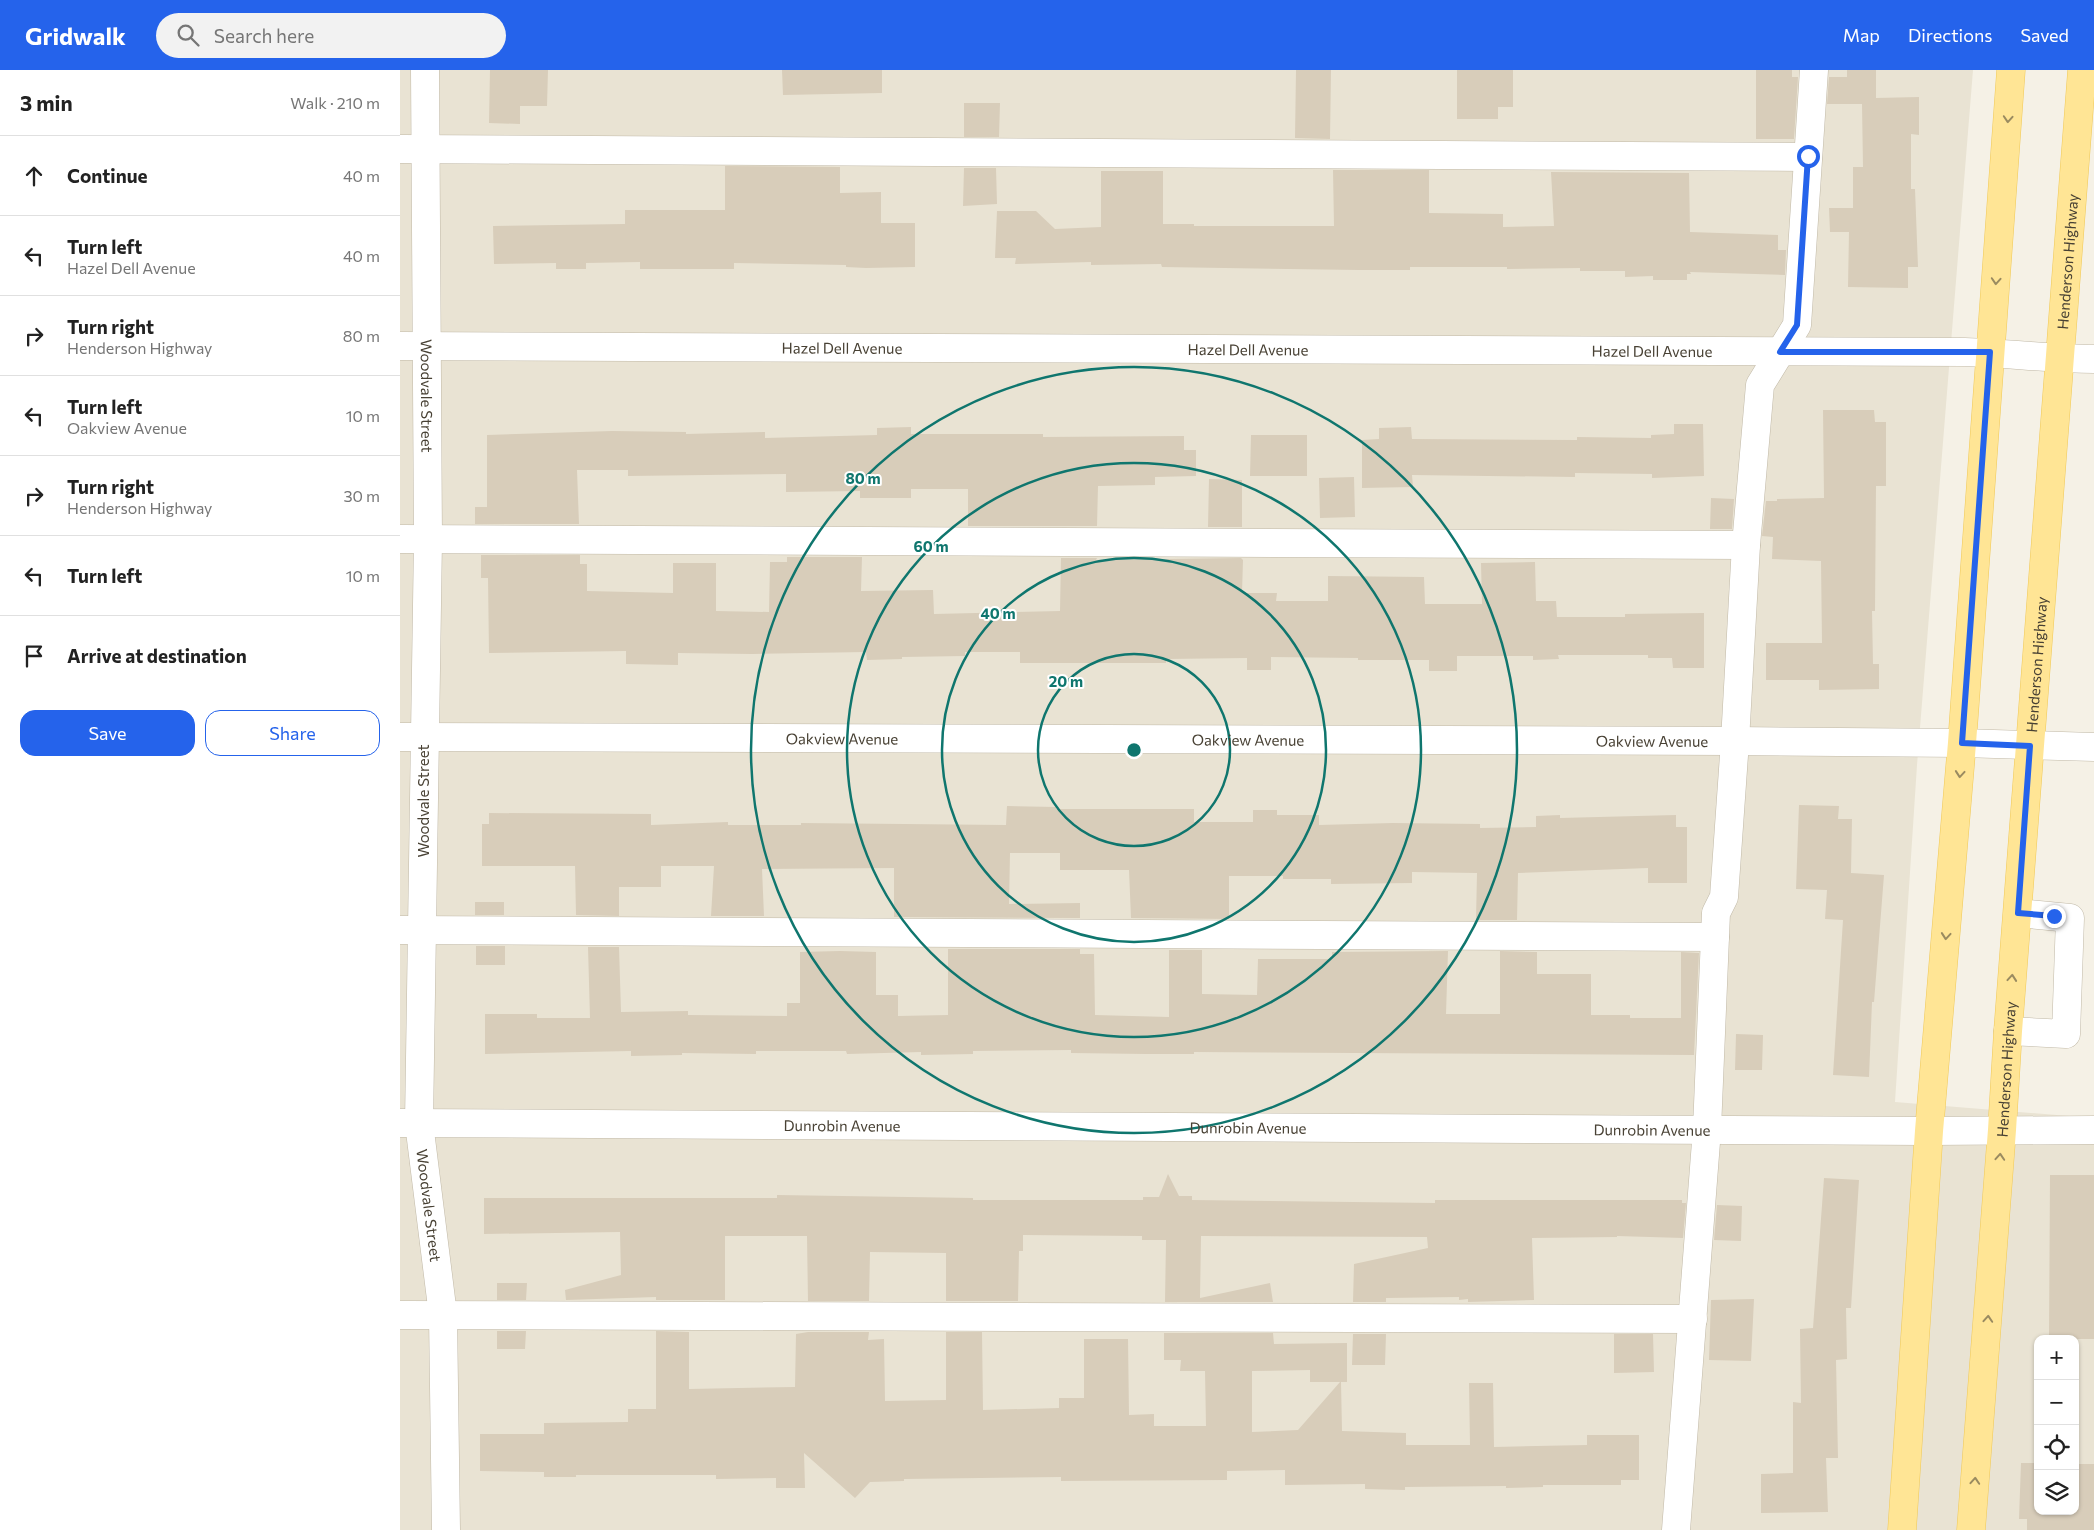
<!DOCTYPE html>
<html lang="en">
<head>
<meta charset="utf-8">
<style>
  :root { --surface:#fff; --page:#f2f2f2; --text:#222; --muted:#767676; --line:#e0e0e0; --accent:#2563eb }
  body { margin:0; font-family:Commissioner,sans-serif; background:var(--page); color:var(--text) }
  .controls { position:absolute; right:15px; bottom:15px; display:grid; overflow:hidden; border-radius:10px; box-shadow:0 1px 4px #0004 }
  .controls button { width:45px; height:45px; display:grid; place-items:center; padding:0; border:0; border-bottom:1px solid var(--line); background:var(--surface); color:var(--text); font:25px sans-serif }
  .stop { position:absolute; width:15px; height:15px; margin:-11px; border:4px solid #2563eb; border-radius:50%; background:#fff }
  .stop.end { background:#2563eb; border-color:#fff; box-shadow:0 1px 5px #0008 }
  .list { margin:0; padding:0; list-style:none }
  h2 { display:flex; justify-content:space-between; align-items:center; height:65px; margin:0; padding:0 20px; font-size:21px }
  h2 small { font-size:16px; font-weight:400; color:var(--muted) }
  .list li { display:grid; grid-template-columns:32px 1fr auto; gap:15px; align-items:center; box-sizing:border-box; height:80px; padding:0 20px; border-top:1px solid var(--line) }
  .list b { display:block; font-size:19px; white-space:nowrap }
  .list p { margin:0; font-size:16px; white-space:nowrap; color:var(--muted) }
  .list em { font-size:16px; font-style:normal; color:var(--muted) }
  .actions { display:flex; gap:10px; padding:15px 20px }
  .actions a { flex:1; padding:11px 0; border:1px solid var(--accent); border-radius:15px; text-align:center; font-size:18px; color:var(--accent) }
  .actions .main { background:var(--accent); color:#fff }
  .icon { flex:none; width:28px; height:28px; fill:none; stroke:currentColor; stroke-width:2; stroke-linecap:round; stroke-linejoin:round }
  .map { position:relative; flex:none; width:1694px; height:1460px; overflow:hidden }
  header { display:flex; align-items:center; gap:30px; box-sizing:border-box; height:70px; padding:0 25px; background:var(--accent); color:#fff }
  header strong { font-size:24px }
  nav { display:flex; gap:28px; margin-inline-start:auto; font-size:18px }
  .search { width:350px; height:45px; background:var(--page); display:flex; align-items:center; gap:12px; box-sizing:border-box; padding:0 18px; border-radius:28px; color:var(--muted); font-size:19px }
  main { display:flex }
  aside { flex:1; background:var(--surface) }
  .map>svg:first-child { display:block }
  .residential { fill:#e9e3d3; fill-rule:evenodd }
  .building { fill:#d8cdba; fill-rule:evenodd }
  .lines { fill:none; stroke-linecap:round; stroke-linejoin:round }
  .minor-casing { stroke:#c1b9a7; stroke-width:29 }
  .major-casing { stroke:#f0c958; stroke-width:29 }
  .minor { stroke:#fff; stroke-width:28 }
  .major { stroke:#ffe595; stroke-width:28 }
  .oneway { stroke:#9a8b60 }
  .route { stroke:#2563eb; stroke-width:6 }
  .ring { fill:none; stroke:#0f766e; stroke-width:2.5 }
  .labels { text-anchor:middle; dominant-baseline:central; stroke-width:4; stroke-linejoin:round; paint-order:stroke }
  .street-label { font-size:15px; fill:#484134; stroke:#fff }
  .centre { fill:#0f766e; stroke:#fff; stroke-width:2.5 }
  .ring-label { font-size:15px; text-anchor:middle; font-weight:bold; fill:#0f766e; stroke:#fff; stroke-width:4; stroke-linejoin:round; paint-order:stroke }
</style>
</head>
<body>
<header>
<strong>Gridwalk</strong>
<div class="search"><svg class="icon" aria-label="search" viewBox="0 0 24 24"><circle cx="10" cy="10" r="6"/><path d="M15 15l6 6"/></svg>Search here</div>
<nav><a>Map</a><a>Directions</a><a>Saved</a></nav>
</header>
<main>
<aside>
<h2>3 min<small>Walk · 210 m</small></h2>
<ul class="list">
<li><svg class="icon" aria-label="ahead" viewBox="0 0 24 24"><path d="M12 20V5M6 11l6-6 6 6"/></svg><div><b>Continue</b></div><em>40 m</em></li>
<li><svg class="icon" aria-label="left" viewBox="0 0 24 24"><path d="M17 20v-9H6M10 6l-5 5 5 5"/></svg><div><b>Turn left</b><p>Hazel Dell Avenue</p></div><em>40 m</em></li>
<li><svg class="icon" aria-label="right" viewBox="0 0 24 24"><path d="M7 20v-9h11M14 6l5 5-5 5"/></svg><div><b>Turn right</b><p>Henderson Highway</p></div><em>80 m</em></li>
<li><svg class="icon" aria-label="left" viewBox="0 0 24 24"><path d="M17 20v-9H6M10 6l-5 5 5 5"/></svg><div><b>Turn left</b><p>Oakview Avenue</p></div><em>10 m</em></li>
<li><svg class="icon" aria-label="right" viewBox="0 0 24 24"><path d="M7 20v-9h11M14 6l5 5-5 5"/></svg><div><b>Turn right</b><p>Henderson Highway</p></div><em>30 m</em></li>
<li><svg class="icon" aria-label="left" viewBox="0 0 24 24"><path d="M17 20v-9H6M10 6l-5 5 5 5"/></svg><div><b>Turn left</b></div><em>10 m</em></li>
<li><svg class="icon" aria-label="arrive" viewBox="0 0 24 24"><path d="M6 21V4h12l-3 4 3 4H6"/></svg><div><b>Arrive at destination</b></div></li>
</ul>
<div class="actions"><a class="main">Save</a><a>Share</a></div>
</aside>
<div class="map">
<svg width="1694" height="1460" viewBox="0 0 1694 1460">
  <rect width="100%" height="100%" fill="#f5f1e6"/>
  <path class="residential" d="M0 0H1573L1517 695 1495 1032 1694 1048V1460H0ZM1638 1269H1675V1441H1638Z"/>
  <path class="building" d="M90 0H148L147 36H120V54L89 53Z
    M382 0H482V23L383 25Z
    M896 0H931L930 69 895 68Z
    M1057 0H1113V37H1098V49H1057Z
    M1356 0H1392V7H1398L1394 69H1356Z
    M1447 0H1476V28L1519 27V65L1511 64V119H1515L1518 197H1508V218L1448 217 1449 162H1430L1429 138H1453V97H1463L1462 34H1427L1429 7H1447Z
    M564 33H600L599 67H564Z
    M325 96 440 97V123L481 122V153H515V197L466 198 446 197V195L334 193V199H240V192L186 193V199H156V193L94 194 93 156 225 154V140H325Z
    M564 98H596L597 134 563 136Z
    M933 100H1029V143L1103 144V157L1154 156 1151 102 1289 103 1290 162 1378 165V180H1386L1385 205 1290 202 1291 204H1287V210H1253V206L1225 207V201H1180V198L1107 199V197H1010V200H959L762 197 761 194 691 195V192L615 194 616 188H595L597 141H636L655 159 701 157V101H763V154H794V156H934Z
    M1423 340H1474L1475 352H1486V416H1476L1475 541H1472L1473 594H1479V619L1419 620V610H1366V573H1422L1421 491 1372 489 1373 467 1362 466 1366 431H1377V429L1424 428Z
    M1274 354H1303L1304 406 1252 408V404L1175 403V407L1012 405 1013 417 962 418V370L979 369V358L1011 357 1012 369 1177 370V367L1251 368V365L1274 364Z
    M511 357V364H643V367L784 366V380H796V406L755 407V415L698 416 697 456H568V419H511V428H460V421L386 422V404L228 406V400H177L179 454H75V437H87V365L212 361 286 362V364L365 362V368L477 365V358Z
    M851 365H907V406H850Z
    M954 407 955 447 920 448 919 408Z
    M809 409 842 410V457H808Z
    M1311 428 1334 429 1332 459H1310Z
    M81 485H180V494H187V521L273 523V493H316V541L369 542 370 492H387V487H462L461 521 533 520 534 544 660 541 661 488H697L696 490 841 488 843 490 842 523H877L876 531H928V506L1024 507 1025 534H1082L1081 493 1135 492 1136 531H1156L1157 547H1225V544L1304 543V598H1273L1272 588H1248V585H1158L1159 589 1133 590V586H1057V601H1029V590H958V588L871 587V600H847V588L766 589V593H620V582H565V586L502 587V589L467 590 466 582 352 584 278 583V595L226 594V581L89 583 88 508H81Z
    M1399 735 1439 736 1438 749H1452L1451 803 1484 805 1474 932H1472L1469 1007 1433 1005 1443 850 1425 849 1427 820 1396 819Z
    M607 736 656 737V739H794V752H853V740H877V745H919V755L993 753 1080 754V758L1136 757V746L1160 745V748L1276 745V757H1287V813H1248V798L1118 803 1117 850H1076L1077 803 1012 802V813L931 814V809H883V806H829V849L731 848 729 800H660V783H610L609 834 680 833V848L494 847V798L362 799 364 846H311L314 796H261V817H219V846L176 845 175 796H82V754H89V743L251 744V755L328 752V755H401V753L606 755Z
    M75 832H104V845H75Z
    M76 876H105V895H76Z
    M188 877H219L221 942 288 941V945L387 946V933H400V882L440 881 476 882V925H498V946L548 945V879H680V884H694L695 945 769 947V880H802V924L857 925 858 889H932V882L1048 881 1046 944H1100V881L1137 882V904H1191V945H1230V948H1281V882L1299 883 1294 985 794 982V984H746L671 983V980L573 981V984L521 985V982L447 984 446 981H356V984L282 983V985L231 986V981L85 984V944H137V948H190Z
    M1336 964 1363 965 1362 1000H1335Z
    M768 1104 779 1126H792V1130L1035 1133V1130H1282V1133H1286L1283 1168 1217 1166V1167L1132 1168 1134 1230 1068 1232V1229L1059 1230V1227L986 1228V1232H953L954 1194 1028 1178 1027 1167 801 1166 800 1228 870 1213 873 1232H765L766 1170H742V1166L623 1165V1181H619L618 1231H546V1183L470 1182 469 1231H408L407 1166H325V1230H256V1227L166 1230 165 1220 221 1205 220 1162 84 1164V1128H377V1125L573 1128V1130H743V1127H759Z
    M1650 1105H1694V1269H1649Z
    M1424 1108 1459 1110 1451 1238H1446L1447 1289 1436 1290 1438 1388H1426L1428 1442 1361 1443V1404L1393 1403V1332L1401 1333 1400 1259 1413 1258Z
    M1317 1135 1342 1136 1341 1171 1314 1170Z
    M97 1213H127L126 1230H97Z
    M1354 1229 1351 1291 1309 1290 1311 1230Z
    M97 1261H126L125 1279H97Z
    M256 1261 289 1262V1319L395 1317 396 1264 408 1262H469L468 1270 484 1269 485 1331 546 1330V1262H582L583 1340 659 1338V1328H684V1269H728L729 1345 754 1344V1356H806L805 1301H780L781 1290H764V1263H873L874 1274 947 1273V1312H941L942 1361 1006 1363V1375H1070L1069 1313H1093L1094 1377 1187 1375V1365H1239V1410H1221V1415H1143V1417L1106 1418V1416L1005 1417V1420L965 1419V1414L885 1415V1400L827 1401V1410L661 1411V1407L504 1409V1411L470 1412 455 1428 404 1383 405 1418H376V1408L316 1409V1405H176V1407H144V1402L80 1401V1364H144V1353L228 1352V1339H256ZM910 1300V1312H940L898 1360 852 1362V1301Z
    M953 1264H986L985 1295H952Z
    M1214 1264H1253L1254 1302 1214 1303Z
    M1621 1393H1638V1441H1675V1394H1694V1460H1627V1449H1619Z"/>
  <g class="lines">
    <g class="minor-casing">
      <g id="minor">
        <path id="s1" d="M25 0 28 470 19 1053 43 1245 46 1460"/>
        <path d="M0 79 1408 87"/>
        <path id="s2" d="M0 276 1565 282C1608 283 1651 289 1694 289"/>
        <path d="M0 469 1346 475"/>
        <path id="s3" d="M0 667 1335 671 1562 673 1694 677"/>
        <path d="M0 860 1315 867"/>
        <path d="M1608 961 1666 964 1670 848 1618 843"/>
        <path id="s4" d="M0 1053 1529 1061 1694 1060"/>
        <path d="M0 1245 1293 1249"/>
        <path d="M1276 1460 1307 1059 1316 843 1324 827 1335 671 1346 475 1360 315 1397 255 1414 0"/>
      </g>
    </g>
    <g class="major-casing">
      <g id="major">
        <path d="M1502 1460 1529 1061 1562 673 1611 0"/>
        <path id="s5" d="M1571 1460 1602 1060 1608 961 1682 0"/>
      </g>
    </g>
    <use href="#minor" class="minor"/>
    <use href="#major" class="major"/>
  </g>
  <defs><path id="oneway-chevron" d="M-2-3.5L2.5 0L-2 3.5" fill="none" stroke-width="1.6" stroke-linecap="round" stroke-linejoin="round" transform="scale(1.25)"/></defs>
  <g class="oneway">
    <use href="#oneway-chevron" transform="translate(1608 49) rotate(94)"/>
    <use href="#oneway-chevron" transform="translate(1596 211) rotate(94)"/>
    <use href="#oneway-chevron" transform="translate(1560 704) rotate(95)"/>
    <use href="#oneway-chevron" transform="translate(1546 866) rotate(95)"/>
    <use href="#oneway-chevron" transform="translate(1612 908) rotate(-85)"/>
    <use href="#oneway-chevron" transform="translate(1600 1087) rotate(-86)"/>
    <use href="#oneway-chevron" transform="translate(1588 1249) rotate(-86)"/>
    <use href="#oneway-chevron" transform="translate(1575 1411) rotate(-86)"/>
  </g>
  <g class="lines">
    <path class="route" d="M1408 86 1397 255 1380 282H1590L1562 673 1630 676 1618 843 1654 846"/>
  </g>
  <g class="ring">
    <circle cx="734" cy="680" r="96"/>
    <circle cx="734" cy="680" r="192"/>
    <circle cx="734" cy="680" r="287"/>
    <circle cx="734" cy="680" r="383"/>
  </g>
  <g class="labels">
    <g class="street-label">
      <text stroke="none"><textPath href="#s5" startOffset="1272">Henderson Highway</textPath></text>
      <text stroke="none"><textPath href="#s2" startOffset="442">Hazel Dell Avenue</textPath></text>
      <text stroke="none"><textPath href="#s2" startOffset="848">Hazel Dell Avenue</textPath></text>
      <text stroke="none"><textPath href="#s2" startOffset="1252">Hazel Dell Avenue</textPath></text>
      <text stroke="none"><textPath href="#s1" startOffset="326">Woodvale Street</textPath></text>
      <text stroke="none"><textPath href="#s5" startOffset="868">Henderson Highway</textPath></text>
      <text stroke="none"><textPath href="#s3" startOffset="442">Oakview Avenue</textPath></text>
      <text stroke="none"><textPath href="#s3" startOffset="848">Oakview Avenue</textPath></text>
      <text stroke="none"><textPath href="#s3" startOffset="1252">Oakview Avenue</textPath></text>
      <text transform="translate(23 731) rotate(-90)">Woodvale Street</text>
      <text stroke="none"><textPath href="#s5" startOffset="462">Henderson Highway</textPath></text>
      <text stroke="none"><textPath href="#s4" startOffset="442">Dunrobin Avenue</textPath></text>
      <text stroke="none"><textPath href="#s4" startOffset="848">Dunrobin Avenue</textPath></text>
      <text stroke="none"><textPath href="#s4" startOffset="1252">Dunrobin Avenue</textPath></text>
      <text stroke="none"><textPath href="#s1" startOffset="1136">Woodvale Street</textPath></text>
    </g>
  </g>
  <circle cx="734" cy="680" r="8" class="centre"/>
  <g class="ring-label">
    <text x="463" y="414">80 m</text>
    <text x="531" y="482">60 m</text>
    <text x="598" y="549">40 m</text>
    <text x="666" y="617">20 m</text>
  </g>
</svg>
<div class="controls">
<button>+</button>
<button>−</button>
<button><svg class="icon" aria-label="locate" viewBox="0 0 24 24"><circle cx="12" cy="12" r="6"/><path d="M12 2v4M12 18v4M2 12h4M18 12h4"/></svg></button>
<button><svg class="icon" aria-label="layers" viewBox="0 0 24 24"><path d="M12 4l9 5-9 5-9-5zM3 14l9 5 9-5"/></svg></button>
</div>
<div class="stop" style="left:1408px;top:86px"></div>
<div class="stop end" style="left:1654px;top:846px"></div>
</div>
</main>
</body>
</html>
